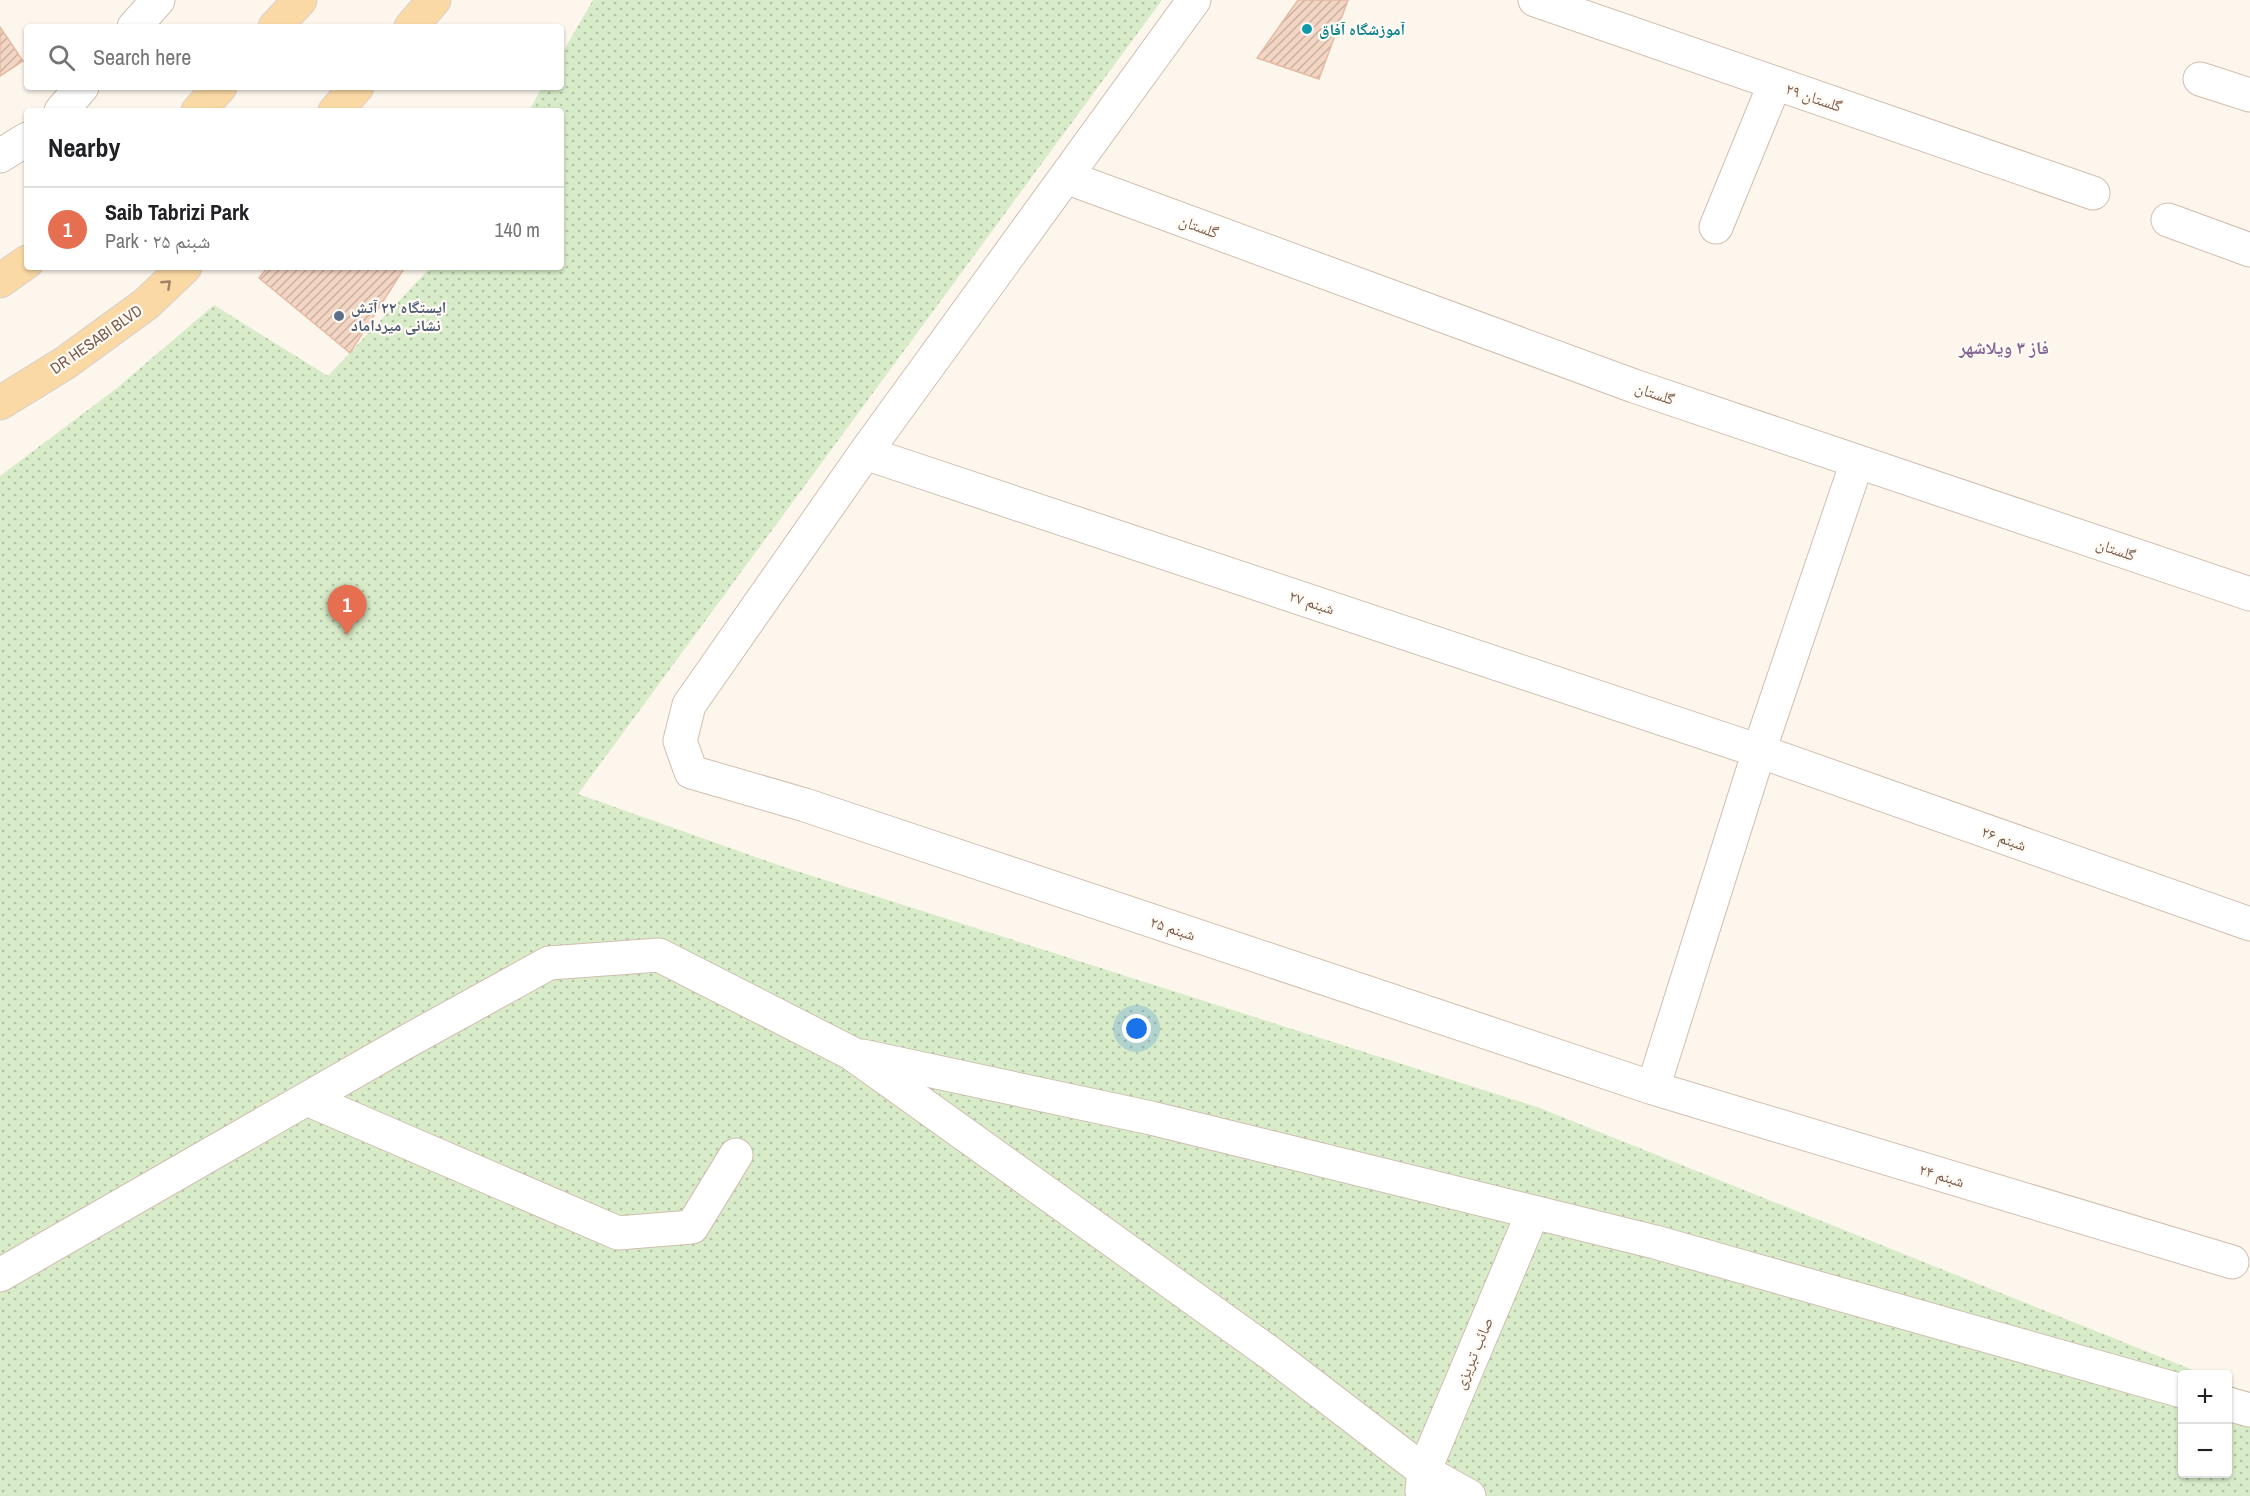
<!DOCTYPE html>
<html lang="en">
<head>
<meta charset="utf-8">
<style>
  :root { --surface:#fff; --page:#f2f2f2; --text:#202124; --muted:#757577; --line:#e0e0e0; --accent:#e76f51 }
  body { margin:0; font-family:"Archivo Narrow","Noto Naskh Arabic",sans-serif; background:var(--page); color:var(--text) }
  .controls { position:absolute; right:18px; bottom:18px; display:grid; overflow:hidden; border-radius:6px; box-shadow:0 2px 4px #0004 }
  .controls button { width:54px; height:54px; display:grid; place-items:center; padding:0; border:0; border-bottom:2px solid var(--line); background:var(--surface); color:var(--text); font:30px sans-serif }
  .you { position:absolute; left:1137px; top:1029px; width:21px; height:21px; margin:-15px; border:4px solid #fff; border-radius:50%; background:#1a73e8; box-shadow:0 0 0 9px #1a73e833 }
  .badge { display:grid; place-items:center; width:39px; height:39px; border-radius:50%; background:var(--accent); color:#fff; font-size:20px; font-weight:700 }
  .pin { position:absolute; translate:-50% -50px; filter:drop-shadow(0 2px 3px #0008) }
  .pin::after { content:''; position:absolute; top:32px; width:21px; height:18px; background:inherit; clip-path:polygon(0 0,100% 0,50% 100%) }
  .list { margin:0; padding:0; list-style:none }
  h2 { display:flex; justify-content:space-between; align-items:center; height:78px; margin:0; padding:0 24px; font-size:26px }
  h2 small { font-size:20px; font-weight:400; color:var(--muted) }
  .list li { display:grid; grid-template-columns:39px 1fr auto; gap:18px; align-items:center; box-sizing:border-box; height:84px; padding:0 24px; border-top:2px solid var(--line) }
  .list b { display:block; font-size:22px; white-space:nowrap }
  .list p { margin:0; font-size:20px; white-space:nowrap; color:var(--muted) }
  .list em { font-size:20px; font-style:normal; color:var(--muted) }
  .icon { flex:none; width:33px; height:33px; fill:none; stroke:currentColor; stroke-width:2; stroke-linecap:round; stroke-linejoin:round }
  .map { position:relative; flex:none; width:2250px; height:1496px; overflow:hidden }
  .search { position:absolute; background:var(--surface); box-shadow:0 2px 4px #0004; left:24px; top:24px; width:540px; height:66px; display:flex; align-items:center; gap:15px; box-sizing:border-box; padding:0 21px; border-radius:6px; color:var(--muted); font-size:22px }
  .panel { position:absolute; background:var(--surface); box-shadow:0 2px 4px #0004; left:24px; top:108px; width:540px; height:162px; border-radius:6px }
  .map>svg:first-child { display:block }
  .park { fill:url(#park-dots) }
  .building { fill:url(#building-hatch); stroke:#e6bba3; stroke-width:1.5 }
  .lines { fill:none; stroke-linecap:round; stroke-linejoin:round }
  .minor-casing { stroke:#d1beb0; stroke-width:35 }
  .major-casing { stroke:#dad1cd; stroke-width:35 }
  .minor { stroke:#fff; stroke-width:33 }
  .major { stroke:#fbd9a5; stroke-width:33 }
  .oneway { stroke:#a18267 }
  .culture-dot { fill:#0f9aa8; stroke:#fffaf3; stroke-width:2 }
  .service-dot { fill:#5c6f8a; stroke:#fffaf3; stroke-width:2 }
  .labels { text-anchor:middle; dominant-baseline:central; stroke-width:4.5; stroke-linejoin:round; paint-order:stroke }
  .culture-label { font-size:16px; font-weight:bold; fill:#0d838f; stroke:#fffaf3; text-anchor:start }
  .street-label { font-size:16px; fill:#7a5c4d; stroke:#fffaf3 }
  .service-label { font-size:16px; font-weight:bold; fill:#4e5e75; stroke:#fffaf3; text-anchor:start }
  .neighbourhood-label { font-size:18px; font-weight:bold; fill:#846695; stroke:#fffaf3 }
</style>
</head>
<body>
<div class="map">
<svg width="2250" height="1496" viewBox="0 0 2250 1496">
  <defs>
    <pattern id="park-dots" width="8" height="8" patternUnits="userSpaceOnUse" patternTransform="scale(1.5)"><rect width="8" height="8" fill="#d8ecc9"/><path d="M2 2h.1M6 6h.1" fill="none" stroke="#b4c2a5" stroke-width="1.8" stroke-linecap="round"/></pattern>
    <pattern id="building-hatch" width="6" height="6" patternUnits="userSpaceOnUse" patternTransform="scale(1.5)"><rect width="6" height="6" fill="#f3d5c3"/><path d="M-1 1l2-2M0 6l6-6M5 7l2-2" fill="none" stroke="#cab0a1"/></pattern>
  </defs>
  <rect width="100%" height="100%" fill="#fdf6ec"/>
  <path class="park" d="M593 0H1162L578 794 784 867 1537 1107 2203 1374H2182V1474H2228V1384L2250 1394V1496H0V476L117 388 214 305 328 376 431 267H561V111H529L542 87H561V55Z"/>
  <path class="building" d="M1298 0H1348L1319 79 1257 58Z
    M0 27 23 61 0 76Z
    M268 267H405L350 353 259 278Z"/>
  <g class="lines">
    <g class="minor-casing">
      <path id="minor" d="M1194 0 865 453 689 705 680 741 691 772 805 805 1653 1088 2232 1262
        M1535 0 2093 193
        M134 27 158 0
        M2200 79 2250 95
        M61 111 82 87
        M0 156 27 139
        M1066 177 1634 386 2250 594
        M2168 220 2250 250
        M1716 227 1775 83
        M865 453 1759 751 2250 924
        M862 1056 1151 1118 1655 1242 2182 1391
        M1653 1088 1759 751 1857 462
        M307 1099 618 1233 692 1227 736 1155
        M0 1275 404 1043 549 963 659 955 851 1053 1270 1353 1424 1471 1469 1496
        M2228 1404 2250 1410
        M1422 1491 1424 1471 1533 1212"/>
    </g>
    <g class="major-casing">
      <path id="major" d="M275 27 300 0
        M411 27 434 0
        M198 111 220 87
        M335 111 357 87
        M0 281 27 262
        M0 403 65 363 146 304 185 267"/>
    </g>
    <use href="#minor" class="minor"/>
    <use href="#major" class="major"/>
  </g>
  <defs><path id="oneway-chevron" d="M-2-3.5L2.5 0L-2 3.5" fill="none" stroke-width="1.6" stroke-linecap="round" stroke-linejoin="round" transform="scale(1.5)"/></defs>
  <use class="oneway" href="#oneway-chevron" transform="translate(167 284) rotate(-43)"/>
  <circle class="culture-dot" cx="1307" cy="29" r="6"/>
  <circle class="service-dot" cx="339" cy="316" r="6"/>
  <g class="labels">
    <g class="culture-label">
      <text x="1319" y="29">آموزشگاه آفاق</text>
    </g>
    <g class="street-label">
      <text transform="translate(1814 97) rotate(19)">گلستان ۲۹</text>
      <text transform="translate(1199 226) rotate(20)">گلستان</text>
      <text transform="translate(96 339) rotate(-35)">DR HESABI BLVD</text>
      <text transform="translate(1655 393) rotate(19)">گلستان</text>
      <text transform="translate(2116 549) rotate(19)">گلستان</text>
      <text transform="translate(1312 602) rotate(18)">شبنم ۲۷</text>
      <text transform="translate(2004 838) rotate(19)">شبنم ۲۶</text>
      <text transform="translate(1173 928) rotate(18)">شبنم ۲۵</text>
      <text transform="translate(1942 1175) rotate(17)">شبنم ۲۴</text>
      <text transform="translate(1473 1353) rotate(-67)">صائب تبریزی</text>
    </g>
    <g class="service-label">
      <text x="351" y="307">ایستگاه ۲۲ آتش<tspan x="351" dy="18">نشانی میرداماد</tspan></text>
    </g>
    <g class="neighbourhood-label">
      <text x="2004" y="347">فاز ۳ ویلاشهر</text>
    </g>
  </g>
</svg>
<div class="controls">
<button>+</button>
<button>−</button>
</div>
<div class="you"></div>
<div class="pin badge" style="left:347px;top:635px">1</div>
<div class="search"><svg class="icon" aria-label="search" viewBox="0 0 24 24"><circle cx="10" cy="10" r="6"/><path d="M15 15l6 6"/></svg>Search here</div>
<section class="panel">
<h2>Nearby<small></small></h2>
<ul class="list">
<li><span class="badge">1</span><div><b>Saib Tabrizi Park</b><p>Park · شبنم ۲۵</p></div><em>140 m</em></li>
</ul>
</section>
</div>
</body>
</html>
